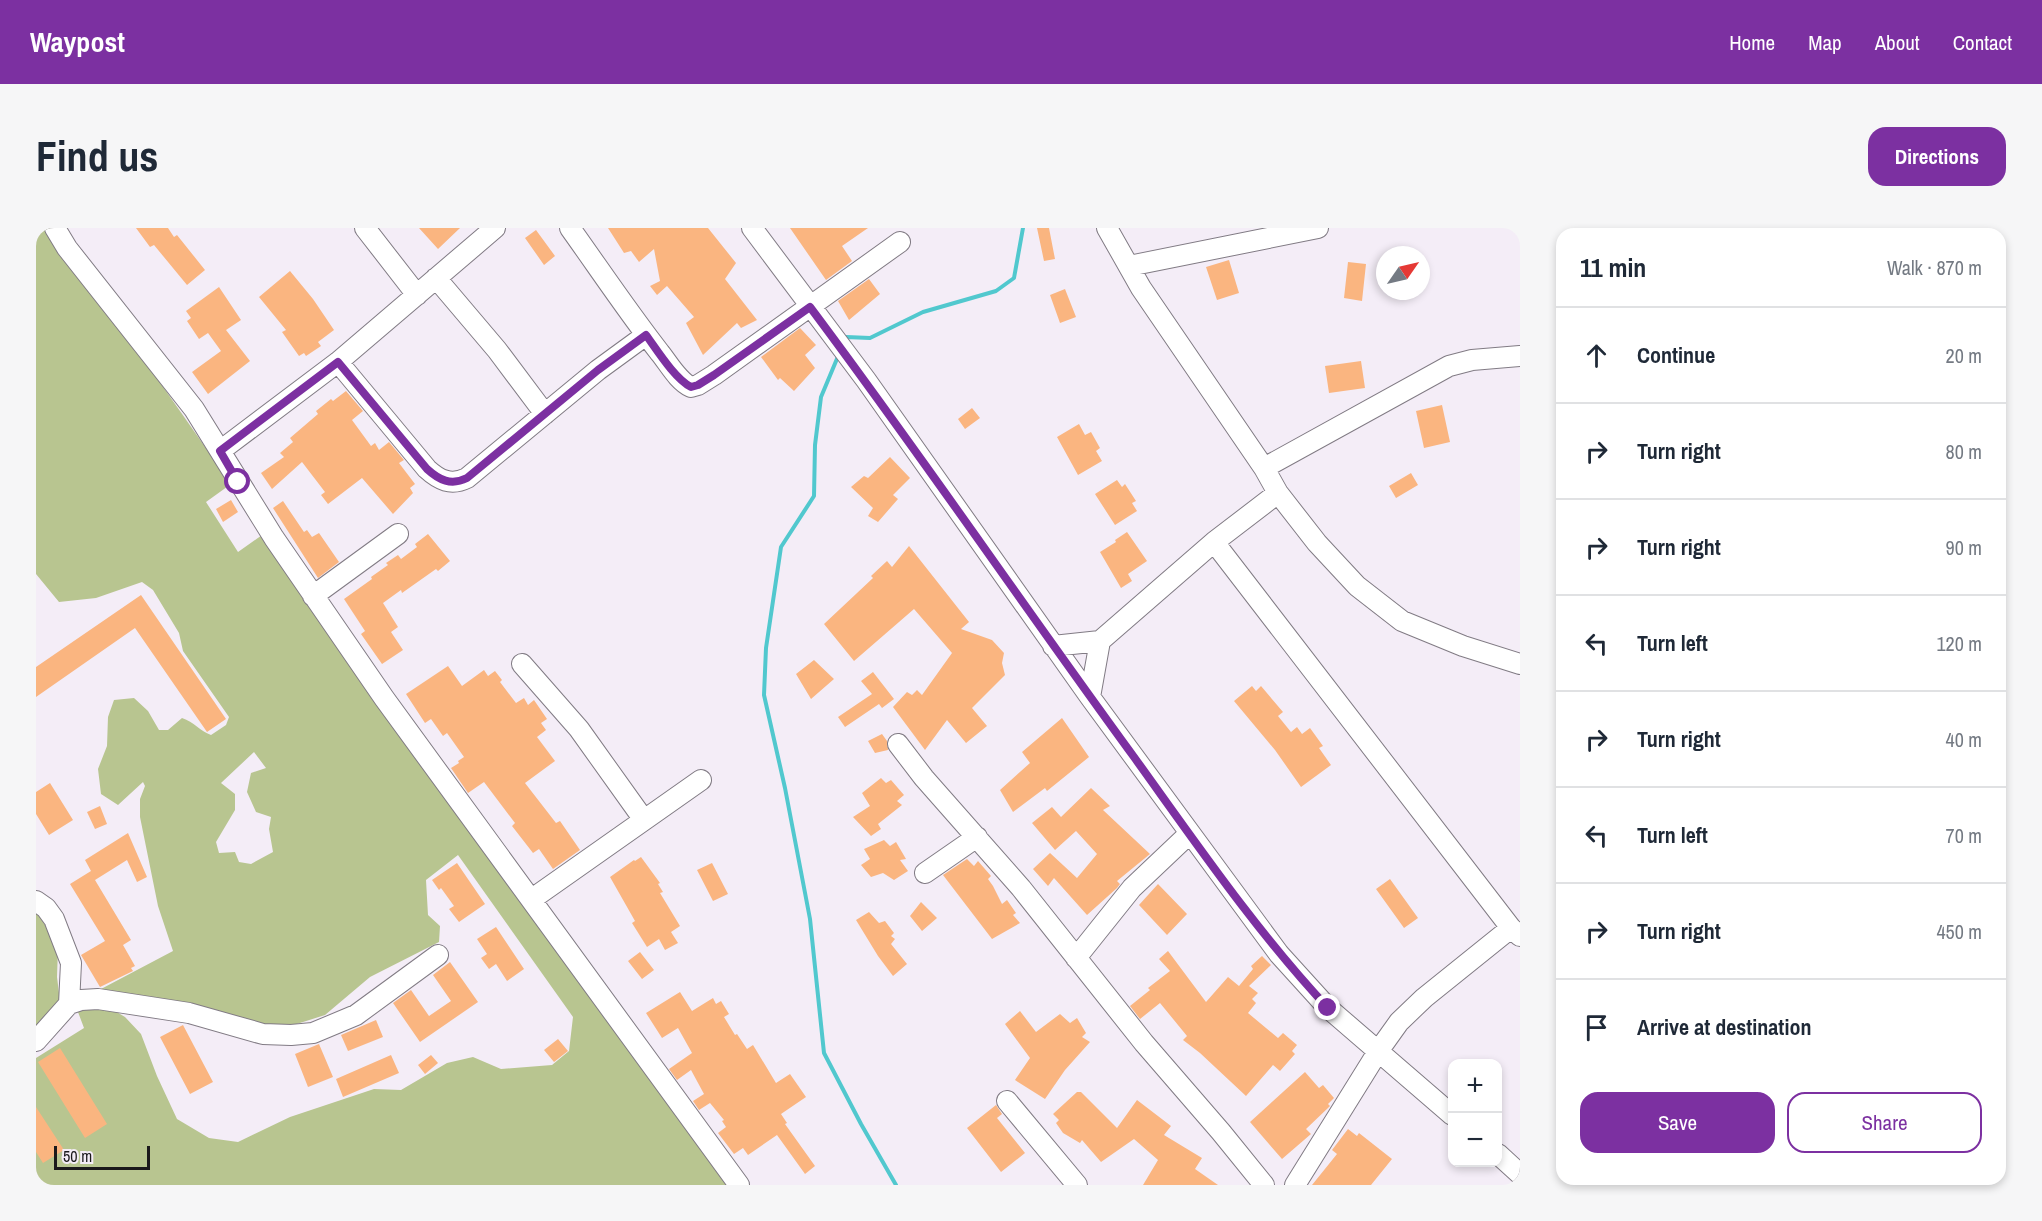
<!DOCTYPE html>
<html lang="en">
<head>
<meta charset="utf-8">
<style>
  :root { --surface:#fff; --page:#f6f6f7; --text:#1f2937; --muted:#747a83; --line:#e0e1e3; --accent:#7c30a1 }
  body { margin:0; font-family:"Archivo Narrow",sans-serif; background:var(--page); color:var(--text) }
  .controls { position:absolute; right:18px; bottom:18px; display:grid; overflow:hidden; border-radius:12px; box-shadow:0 3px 9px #0003 }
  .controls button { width:54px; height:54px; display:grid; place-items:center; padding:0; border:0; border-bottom:2px solid var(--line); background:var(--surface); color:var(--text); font:30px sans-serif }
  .compass { position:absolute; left:1340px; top:18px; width:54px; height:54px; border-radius:50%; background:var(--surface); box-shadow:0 3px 9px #0003; rotate:56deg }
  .scale { position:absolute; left:18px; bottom:15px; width:96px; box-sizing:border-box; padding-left:6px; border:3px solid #1b191c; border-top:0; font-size:16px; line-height:21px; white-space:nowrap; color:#1b191c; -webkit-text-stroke:4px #f4edf7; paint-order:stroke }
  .stop { position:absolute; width:18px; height:18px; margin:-14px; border:4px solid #7c30a1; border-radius:50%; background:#fff }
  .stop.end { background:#7c30a1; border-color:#fff; box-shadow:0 2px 6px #0008 }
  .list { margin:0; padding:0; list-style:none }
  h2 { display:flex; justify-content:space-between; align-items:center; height:78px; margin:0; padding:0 24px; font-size:26px }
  h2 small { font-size:20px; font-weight:400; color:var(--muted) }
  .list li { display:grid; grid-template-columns:39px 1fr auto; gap:18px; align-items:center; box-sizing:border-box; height:96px; padding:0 24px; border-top:2px solid var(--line) }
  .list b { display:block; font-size:22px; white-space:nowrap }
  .list em { font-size:20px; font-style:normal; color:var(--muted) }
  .actions { display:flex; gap:12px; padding:18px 24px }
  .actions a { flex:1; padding:14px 0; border:2px solid var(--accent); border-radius:18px; text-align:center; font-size:21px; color:var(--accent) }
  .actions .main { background:var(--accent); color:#fff }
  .icon { flex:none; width:33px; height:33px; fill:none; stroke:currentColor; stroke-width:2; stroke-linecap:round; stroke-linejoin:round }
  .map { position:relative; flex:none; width:1484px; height:957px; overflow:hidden; border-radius:18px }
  header { display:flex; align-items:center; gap:36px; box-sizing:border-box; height:84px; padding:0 30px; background:var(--accent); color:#fff }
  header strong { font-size:28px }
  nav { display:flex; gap:33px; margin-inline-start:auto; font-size:21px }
  .intro { display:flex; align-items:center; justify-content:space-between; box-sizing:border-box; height:144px; padding:0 36px }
  h1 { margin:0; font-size:42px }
  .button { padding:15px 27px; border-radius:18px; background:var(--accent); color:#fff; font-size:21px; font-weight:700 }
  main { display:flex; gap:36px; padding:0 36px }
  aside { flex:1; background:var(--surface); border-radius:18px; box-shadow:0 3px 9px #0003 }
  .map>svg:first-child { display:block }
  .green { fill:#b8c590; fill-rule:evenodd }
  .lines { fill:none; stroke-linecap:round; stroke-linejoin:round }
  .stream { stroke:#51c8ce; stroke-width:4 }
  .building { fill:#fab580 }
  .minor-casing { stroke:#817b84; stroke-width:22 }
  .minor { stroke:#fff; stroke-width:20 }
  .route { stroke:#7c30a1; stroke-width:8 }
</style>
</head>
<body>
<header>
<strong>Waypost</strong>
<nav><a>Home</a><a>Map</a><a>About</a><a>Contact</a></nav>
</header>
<div class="intro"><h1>Find us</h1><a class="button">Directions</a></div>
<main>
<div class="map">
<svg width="1484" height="957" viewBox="0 0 1484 957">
  <rect width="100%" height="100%" fill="#f4edf7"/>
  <path class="green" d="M0 0H16L195 256 170 274 202 324 229 305 695 957H0V830L48 800 42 784 50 778 74 780 89 789 105 806 121 848 141 891 173 910 202 914 254 889 338 861 365 862 411 835 437 829 465 841 516 837 533 823 537 789 422 627 390 652 392 687 404 698 403 714 334 749 289 787 245 801 177 781 88 774 65 761 137 723 122 678 104 589V571L109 558 107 554 82 577 65 566 62 541 71 518 72 489 78 472 98 470 112 483 123 502H132L146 490C158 494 164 503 175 507L190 497 193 489 147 423 143 405 117 362 106 354 60 370 23 374 0 346ZM218 524 230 540 215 545 211 564 220 584 235 589 233 601 237 624 215 636 203 634 199 624 183 625 180 614 199 582V566L185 555Z
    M0 678 4 679 22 720 21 749 25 781 0 809Z"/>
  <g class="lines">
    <path class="stream" d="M808 114 810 109 834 110 887 84 960 63 978 50 987 0
      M803 126 785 169 779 217 778 268 745 319 730 420 728 467 749 560 774 691 788 825 825 896 860 957"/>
  </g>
  <path class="building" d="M100 0H132L138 9 141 7 169 42 151 57 118 17 114 19Z
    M383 0H424L402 21Z
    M572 0H672L700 35 689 51 721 92 705 100 701 95 667 127 650 95 658 89 631 58 621 67 614 58 624 53 618 21 603 34 595 23 588 25Z
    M754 0H832L806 18 816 33 790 52Z
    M1001 0H1013L1019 31 1008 33Z
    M500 2 519 28 508 37 489 10Z
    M1193 32 1203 65 1181 72 1170 39Z
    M1312 34 1330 36 1326 73 1308 70Z
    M254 43 277 71 298 102 282 114 285 118 270 128 268 125 263 128 246 104 250 102 223 69Z
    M833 51 844 66 813 92 802 73Z
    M183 59 205 92 190 102 214 133 172 166 156 144 185 123 172 105 163 111 151 93 155 90 150 83Z
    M1029 61 1040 89 1024 95 1014 67Z
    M764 100 780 117 769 127 779 140 758 163 744 150 742 152 725 129Z
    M1325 133 1329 160 1293 165 1289 138Z
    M310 163 327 183 316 192 335 218 339 215 343 222 353 214 368 232 363 235 379 256 374 260 377 265 357 286 326 250 292 276 285 267 289 264 266 234 236 261 225 245 248 229 244 225 257 214 254 210 282 186 280 183 295 171 297 173Z
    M1406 177 1414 214 1388 220 1380 183Z
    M936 180 944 190 929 201 922 191Z
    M1043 196 1049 207 1055 204 1064 220 1060 223 1066 233 1042 247 1021 209Z
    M854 229 874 250 857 267 862 271 842 294 832 288 837 280 815 259 828 248 832 250Z
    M1375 245 1382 257 1360 270 1353 258Z
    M1081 252 1086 259 1089 256 1100 273 1096 275 1101 283 1079 297 1059 266Z
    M195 272 202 284 187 294 180 281Z
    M247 273 268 304 271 302 276 309 283 305 303 334 282 350 237 280Z
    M1091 304 1111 333 1092 346 1096 353 1085 360 1064 324 1080 314 1079 312Z
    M392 306 414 333 402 343 400 341 366 365 365 362 347 375 362 399 355 404 367 422 346 436 325 406 329 403 308 371 336 351 335 349 352 337 350 335 362 327 365 331 381 319 379 316Z
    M873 318 933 394 925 401 956 412 968 425 966 435 969 447 936 480 951 498 930 515 911 492 889 522 857 479 871 464 876 467 881 462 886 467 916 425 878 381 818 433 788 396 837 350 835 348 851 333 856 339Z
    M105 367 190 491 171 504 99 400 0 469V439Z
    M778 432 798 451 775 471 760 446Z
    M412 438 426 458 448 442 452 448 459 443 466 452 464 454 480 475 488 470 492 477 498 472 511 491 505 495 510 502 501 509 519 533 489 555 520 595 524 593 544 622 517 641 503 621 497 625 476 598 479 595 448 554 432 565 415 540 423 535 422 533 428 529 411 505 407 508 395 491 389 495 370 466Z
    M837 444 858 471 846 480 843 476 809 499 802 489 836 466 825 453Z
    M1216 458 1220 463 1225 458 1247 484 1242 488 1255 504 1261 499 1266 506 1274 500 1287 518 1283 520 1295 537 1265 559 1239 522 1198 473Z
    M1026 490 1053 529 1011 563 1009 560 977 584 964 562 994 535 986 524Z
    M846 506 851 513 852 522 839 525 832 513Z
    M845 550 850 555 855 552 868 567 861 573 866 577 842 596 845 601 835 608 817 589 834 578 826 565Z
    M14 555 37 592 13 607 0 586V564Z
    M1055 560 1074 578 1067 582 1114 626 1081 653 1084 656 1081 660 1051 687 1018 650 1012 658 997 641 1014 625 1041 650 1061 626 1040 603 1019 622 996 595 1016 579 1025 589Z
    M64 578 71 596 59 601 51 584Z
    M92 605 111 649 101 654 91 632 59 652 95 712 87 717 99 738 95 740 97 743 64 759 45 727 69 713 34 656 55 643 49 632Z
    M848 612 854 618 860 614 870 631 864 632 872 643 858 652 847 645 835 649 825 637 834 631 828 621Z
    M605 629 624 655 622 656 627 664 624 665 644 698 635 704 642 715 629 722 623 711 611 719 596 695 599 693 574 649 598 632 599 633Z
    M931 631 938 638 942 633 955 648 952 651 957 658 966 676 971 672 980 685 977 687 984 695 956 711 907 647Z
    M421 635 449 676 423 694 413 681 418 678 405 660 403 662 396 652Z
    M676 635 692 666 677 673 661 642Z
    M1354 651 1382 690 1368 700 1340 661Z
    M1122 656 1151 686 1131 707 1103 677Z
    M885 674 901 690 886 703 874 688Z
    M833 684 843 695 849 693 858 705 855 708 859 711 855 716 871 736 857 748 842 728 820 692Z
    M460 699 488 741 471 753 460 736 453 741 445 730 451 726 441 711Z
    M1132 723 1170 774 1192 749 1203 758 1217 741 1215 738 1226 728 1235 737 1213 758 1222 765 1216 771 1220 775 1212 785 1242 810 1247 805 1261 817 1256 823 1259 826 1244 843 1237 837 1210 868 1164 825 1147 812 1151 808 1124 775 1104 791 1094 778 1114 762 1112 760 1134 743 1123 731Z
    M604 724 618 742 606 751 592 733Z
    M414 734 442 774 384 814 357 775 375 762 393 788 415 773 397 747Z
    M644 764 656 783 677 770 680 776 685 773 693 786 688 789 699 807 701 806 711 821 717 817 740 855 754 846 770 869 745 886 751 895 749 896 779 938 769 946 741 907 712 927 707 920 698 926 682 905 690 899 686 893 688 892 674 875 663 882 657 873 668 866 655 842 641 852 633 841 656 825 642 800 626 810 610 785Z
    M984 783 1000 804 1024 786 1034 795 1041 790 1050 805 1046 809 1054 814 1029 842 1009 871 979 852 994 830 969 796Z
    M340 792 347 809 312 823 305 807Z
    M147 797 177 854 154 866 124 809Z
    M522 811 532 823 518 834 508 822Z
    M283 816 297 849 272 859 259 826Z
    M24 820 71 896 49 910 2 834Z
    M355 827 363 845 307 869 300 851Z
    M395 827 402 835 389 846 382 837Z
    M1269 844 1283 860 1287 857 1298 870 1292 876 1294 878 1292 880 1270 901 1275 906 1246 931 1214 894Z
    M1041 864H1045L1081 900 1101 872 1135 898 1128 907 1166 930 1159 941 1182 957H1107L1122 932 1098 911 1065 934 1046 912 1044 915 1027 905 1020 895 1023 892 1017 886Z
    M960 877 966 886 961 890 989 925 965 944 931 900Z
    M0 879 28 922 7 935 0 924Z
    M1312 901 1321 908 1323 905 1356 931 1335 957H1276L1301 926 1296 922Z"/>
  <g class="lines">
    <g class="minor-casing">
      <path id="minor" d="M19 0 31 20 158 181 238 310 348 470 703 957
        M329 0 381 67
        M534 0C564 42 592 84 624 125 633 136 642 153 655 159L662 157 678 147 864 14
        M716 0 830 152 1054 469 1243 726 1292 780 1416 887
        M1071 0 1105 60 1228 240 1242 265 1281 315 1321 358 1366 393 1427 418 1484 436
        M1093 38 1282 0
        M400 50 461 122 509 186
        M302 134 391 241C403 252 415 258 431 250L562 142 610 107
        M184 223 302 134 459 0
        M1228 240 1413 138 1436 132 1484 128
        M1178 314 1475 700 1484 708
        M277 368 362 306
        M1017 418 1064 413 1178 314 1242 265
        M486 436 543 501 608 592
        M1054 469 1064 413
        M862 516 888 550 985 660 1108 815 1185 904 1228 957
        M889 645 941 609
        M496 671 665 552
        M0 673 10 680 18 691 35 735 33 776
        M1040 730 1096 660 1153 606
        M0 813 33 776 45 772 62 771 153 785 227 806 255 807 277 805 320 787 402 727
        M971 873 1041 957
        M1462 926 1484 946
        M1259 957 1343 822 1363 794 1388 770 1475 700"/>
    </g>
    <use href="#minor" class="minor"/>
  </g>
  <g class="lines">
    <path class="route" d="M202 254 184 223 302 134 391 241C403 252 415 258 431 250L562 142 610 107C621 122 639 151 655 159L662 157 678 147 774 79C885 227 989 380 1098 529 1160 615 1220 703 1292 780"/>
  </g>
</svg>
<div class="controls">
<button>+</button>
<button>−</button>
</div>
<svg class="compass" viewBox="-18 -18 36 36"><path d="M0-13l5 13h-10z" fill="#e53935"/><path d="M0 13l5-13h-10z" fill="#747a83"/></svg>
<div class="scale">50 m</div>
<div class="stop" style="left:202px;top:254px"></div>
<div class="stop end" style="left:1292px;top:780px"></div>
</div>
<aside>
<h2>11 min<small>Walk · 870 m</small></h2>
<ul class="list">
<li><svg class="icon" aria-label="ahead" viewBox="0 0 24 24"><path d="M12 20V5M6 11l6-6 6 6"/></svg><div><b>Continue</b></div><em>20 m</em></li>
<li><svg class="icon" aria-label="right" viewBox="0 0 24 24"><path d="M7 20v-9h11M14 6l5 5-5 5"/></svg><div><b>Turn right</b></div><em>80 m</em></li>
<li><svg class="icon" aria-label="right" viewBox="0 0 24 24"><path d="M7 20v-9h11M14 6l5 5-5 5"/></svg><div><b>Turn right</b></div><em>90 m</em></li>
<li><svg class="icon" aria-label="left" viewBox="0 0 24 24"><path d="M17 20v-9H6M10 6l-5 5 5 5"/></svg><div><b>Turn left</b></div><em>120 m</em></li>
<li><svg class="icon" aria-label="right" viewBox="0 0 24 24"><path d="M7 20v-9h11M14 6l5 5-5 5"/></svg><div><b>Turn right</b></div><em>40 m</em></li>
<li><svg class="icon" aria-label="left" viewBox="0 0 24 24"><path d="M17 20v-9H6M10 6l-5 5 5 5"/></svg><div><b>Turn left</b></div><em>70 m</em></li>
<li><svg class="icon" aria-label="right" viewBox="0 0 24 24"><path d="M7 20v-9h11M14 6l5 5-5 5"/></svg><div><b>Turn right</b></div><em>450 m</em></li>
<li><svg class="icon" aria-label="arrive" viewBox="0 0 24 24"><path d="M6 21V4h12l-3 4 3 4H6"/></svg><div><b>Arrive at destination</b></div></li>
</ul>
<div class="actions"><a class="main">Save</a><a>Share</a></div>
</aside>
</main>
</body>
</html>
